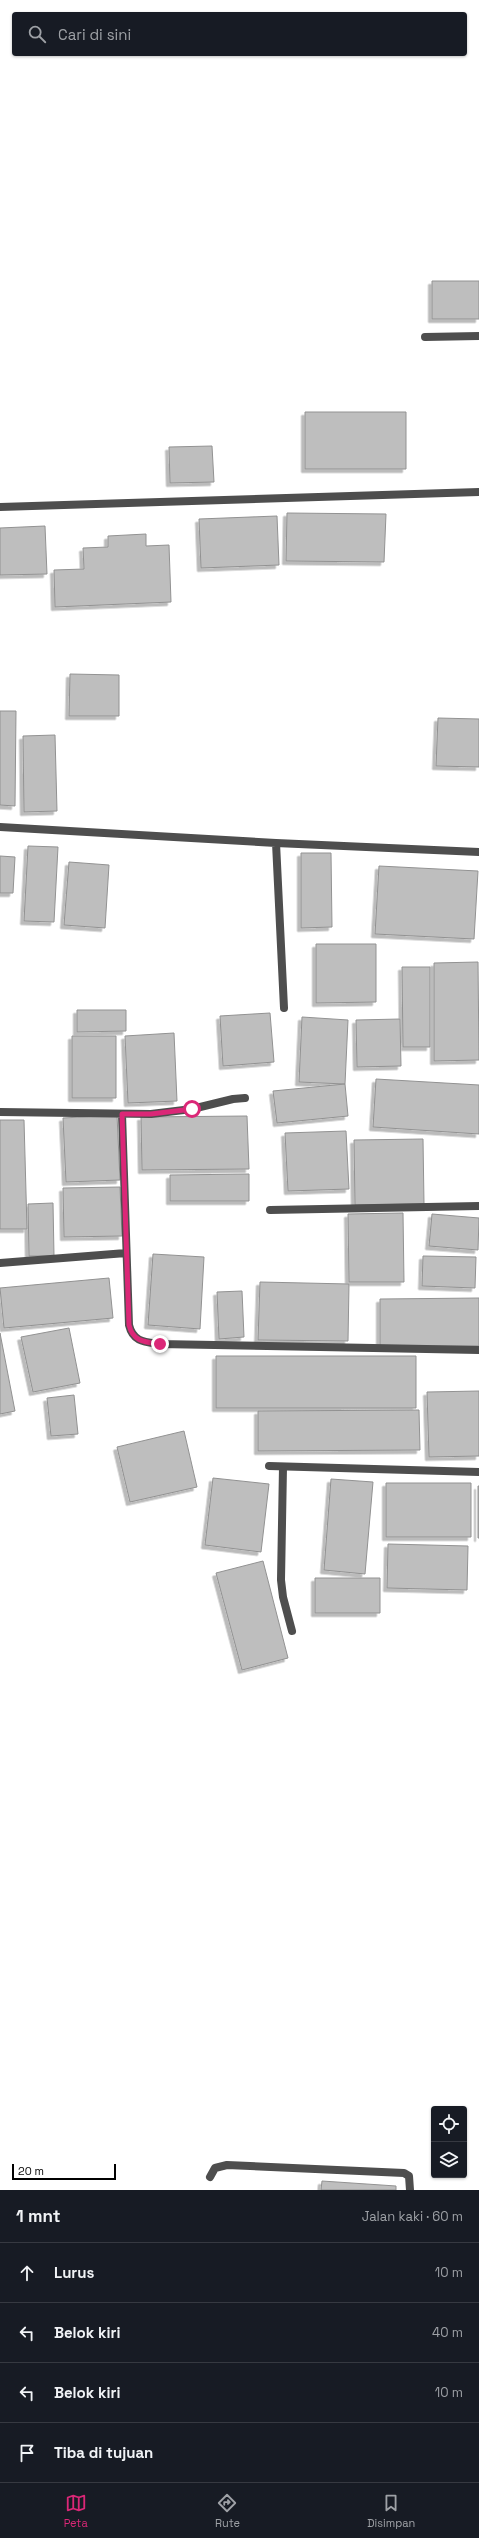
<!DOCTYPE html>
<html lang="id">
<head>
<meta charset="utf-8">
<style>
  :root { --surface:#171b24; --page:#242831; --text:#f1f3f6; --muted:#9ea1a6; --line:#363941; --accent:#db2777 }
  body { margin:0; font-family:"Space Grotesk",sans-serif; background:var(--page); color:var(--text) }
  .controls { position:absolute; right:12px; bottom:12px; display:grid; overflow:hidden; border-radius:4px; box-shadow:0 1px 3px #0004 }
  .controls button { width:36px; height:36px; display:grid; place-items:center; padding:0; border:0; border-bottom:1px solid var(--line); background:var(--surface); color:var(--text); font:20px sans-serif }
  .scale { position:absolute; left:12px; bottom:10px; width:104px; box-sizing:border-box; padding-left:4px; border:2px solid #000; border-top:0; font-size:11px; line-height:14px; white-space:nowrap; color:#000; -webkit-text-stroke:3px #fff; paint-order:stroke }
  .stop { position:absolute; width:12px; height:12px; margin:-9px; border:3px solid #db2777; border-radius:50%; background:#fff }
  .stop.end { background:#db2777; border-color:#fff; box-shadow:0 1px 4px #0008 }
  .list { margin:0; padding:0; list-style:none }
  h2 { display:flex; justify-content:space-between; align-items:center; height:52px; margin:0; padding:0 16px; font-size:17px }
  h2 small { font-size:13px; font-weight:400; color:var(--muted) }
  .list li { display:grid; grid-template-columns:26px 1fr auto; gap:12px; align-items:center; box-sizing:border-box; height:60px; padding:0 16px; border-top:1px solid var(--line) }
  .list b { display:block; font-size:15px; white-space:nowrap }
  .list em { font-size:13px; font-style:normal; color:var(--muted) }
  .icon { flex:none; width:22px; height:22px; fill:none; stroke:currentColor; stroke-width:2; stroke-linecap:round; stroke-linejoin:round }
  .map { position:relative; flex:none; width:479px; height:2190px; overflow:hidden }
  .search { position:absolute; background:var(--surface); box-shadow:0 1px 3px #0004; left:12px; right:12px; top:12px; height:44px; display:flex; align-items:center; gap:10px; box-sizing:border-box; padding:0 14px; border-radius:4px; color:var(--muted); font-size:15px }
  .sheet { height:292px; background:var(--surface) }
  nav { display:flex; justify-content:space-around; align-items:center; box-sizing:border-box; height:56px; border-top:1px solid var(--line); background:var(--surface); font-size:11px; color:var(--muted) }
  nav a { display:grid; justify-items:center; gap:2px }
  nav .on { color:var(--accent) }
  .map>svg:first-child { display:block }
  .building { fill:#bebebe; stroke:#929292; filter:url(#shadow) }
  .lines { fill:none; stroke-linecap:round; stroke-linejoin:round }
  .lane { stroke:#4e4e4e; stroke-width:8 }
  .street { stroke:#4e4e4e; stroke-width:8 }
  .route { stroke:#db2777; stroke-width:5 }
</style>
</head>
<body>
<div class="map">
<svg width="479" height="2190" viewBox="0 0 479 2190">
  <defs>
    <filter id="shadow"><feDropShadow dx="-3.5" dy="3.5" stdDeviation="0" flood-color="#0004"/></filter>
  </defs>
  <rect width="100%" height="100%" fill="#fff"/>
  <path class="building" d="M432 281H479V319H432Z
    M305 412H406V469H305Z
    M212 446 214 482 170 483 169 447Z
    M287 513 386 514 384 562 286 561Z
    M277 516 279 565 201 568 199 519Z
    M45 526 47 574 0 575V528Z
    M146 534V546L169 545 171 602 55 607 54 570 84 569 83 548 108 547V536Z
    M70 674 119 675V716H69Z
    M0 711H16L15 806 0 805Z
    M438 718 479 719V767L436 766Z
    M55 735 57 811 24 812 23 736Z
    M28 846 58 847 54 922 24 921Z
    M301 853H331L332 927 301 928Z
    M0 856 15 857 13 893H0Z
    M69 862 109 865 105 928 64 925Z
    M379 866 478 871 474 939 375 934Z
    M316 944H376V1002L316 1003Z
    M478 962 479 1060 434 1061V963Z
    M402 967H430V1047H403Z
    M77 1010H126V1031L77 1032Z
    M270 1013 274 1062 223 1066 220 1016Z
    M302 1017 348 1020 345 1084 299 1082Z
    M400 1019 401 1066 357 1067 356 1020Z
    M174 1033 177 1101 128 1103 125 1036Z
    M72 1036H116V1098H72Z
    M376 1079 479 1085V1134L373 1127Z
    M345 1084 348 1116 277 1123 273 1091Z
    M117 1115 120 1180 66 1182 63 1118Z
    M247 1116 249 1169 142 1170 141 1117Z
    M0 1120H24L27 1229H0Z
    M346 1131 349 1189 288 1191 285 1133Z
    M423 1139 424 1204 355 1205 354 1140Z
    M249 1174V1201H170V1175Z
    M120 1187 122 1236 64 1237 63 1188Z
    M53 1203 54 1256H29L28 1204Z
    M403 1213 404 1282H349L348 1214Z
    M432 1214 479 1218 478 1250 429 1246Z
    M153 1254 204 1257 200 1329 148 1325Z
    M423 1256 476 1257 475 1288 422 1286Z
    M109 1278 113 1318 4 1328 0 1288Z
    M260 1282 349 1284 348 1341 258 1340Z
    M242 1291 244 1337 219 1339 217 1292Z
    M479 1298V1346H380V1299Z
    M69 1328 80 1383 33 1392 21 1337Z
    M0 1333 15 1411 0 1414Z
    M216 1356H416V1408H216Z
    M479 1391V1456L429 1457 427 1392Z
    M74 1395 78 1434 51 1436 47 1398Z
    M419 1410 420 1450 258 1451V1411Z
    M184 1431 197 1487 130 1502 117 1447Z
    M213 1478 269 1484 261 1552 205 1545Z
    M331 1479 373 1482 365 1574 324 1570Z
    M386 1483H471V1537H386Z
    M478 1486H479V1538H478Z
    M388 1544 468 1546 467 1590 387 1588Z
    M263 1561 288 1658 242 1670 216 1573Z
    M315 1578H380V1613H315Z
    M322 2181 396 2186V2190H321Z"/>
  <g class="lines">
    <path class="lane" d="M283 1467 281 1580 283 1597 292 1631"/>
    <path class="street" d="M425 337 479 336
      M0 507 479 492
      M0 827 276 843 479 852
      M276 843 284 1008
      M0 1112 151 1114 192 1109 233 1099 245 1098
      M122 1114 129 1325C133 1342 145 1342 159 1344L479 1350
      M270 1210 479 1206
      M0 1263 126 1253
      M269 1466 479 1472
      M210 2177 215 2168 227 2165 404 2173 409 2176 410 2190"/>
  </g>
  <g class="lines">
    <path class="route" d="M160 1344C145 1342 133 1342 129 1325L122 1114H151L192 1109"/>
  </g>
</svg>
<div class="controls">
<button><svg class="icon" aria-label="locate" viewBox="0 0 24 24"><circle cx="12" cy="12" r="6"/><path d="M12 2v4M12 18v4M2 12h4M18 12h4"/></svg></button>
<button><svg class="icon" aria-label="layers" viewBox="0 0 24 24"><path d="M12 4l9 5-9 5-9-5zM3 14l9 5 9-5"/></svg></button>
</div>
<div class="scale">20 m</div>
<div class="stop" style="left:192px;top:1109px"></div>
<div class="stop end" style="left:160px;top:1344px"></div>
<div class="search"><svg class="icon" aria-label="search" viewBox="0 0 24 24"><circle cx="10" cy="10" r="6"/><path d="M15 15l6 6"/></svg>Cari di sini</div>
</div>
<section class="sheet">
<h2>1 mnt<small>Jalan kaki · 60 m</small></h2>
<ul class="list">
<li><svg class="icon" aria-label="ahead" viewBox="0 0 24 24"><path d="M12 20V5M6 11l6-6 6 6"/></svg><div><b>Lurus</b></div><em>10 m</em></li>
<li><svg class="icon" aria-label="left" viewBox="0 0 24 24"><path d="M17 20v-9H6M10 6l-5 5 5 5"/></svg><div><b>Belok kiri</b></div><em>40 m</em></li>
<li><svg class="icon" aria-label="left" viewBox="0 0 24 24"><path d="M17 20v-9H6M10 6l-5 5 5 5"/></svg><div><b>Belok kiri</b></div><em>10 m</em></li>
<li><svg class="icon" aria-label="arrive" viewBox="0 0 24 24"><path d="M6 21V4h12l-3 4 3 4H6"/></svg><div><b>Tiba di tujuan</b></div></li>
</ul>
</section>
<nav>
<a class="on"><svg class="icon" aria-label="map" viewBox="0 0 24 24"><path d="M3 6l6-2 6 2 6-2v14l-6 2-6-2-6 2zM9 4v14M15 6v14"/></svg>Peta</a>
<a><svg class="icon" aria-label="directions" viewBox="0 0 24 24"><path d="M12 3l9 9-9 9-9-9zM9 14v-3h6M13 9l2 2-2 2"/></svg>Rute</a>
<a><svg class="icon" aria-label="saved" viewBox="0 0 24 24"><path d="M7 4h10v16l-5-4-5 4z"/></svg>Disimpan</a>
</nav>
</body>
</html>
